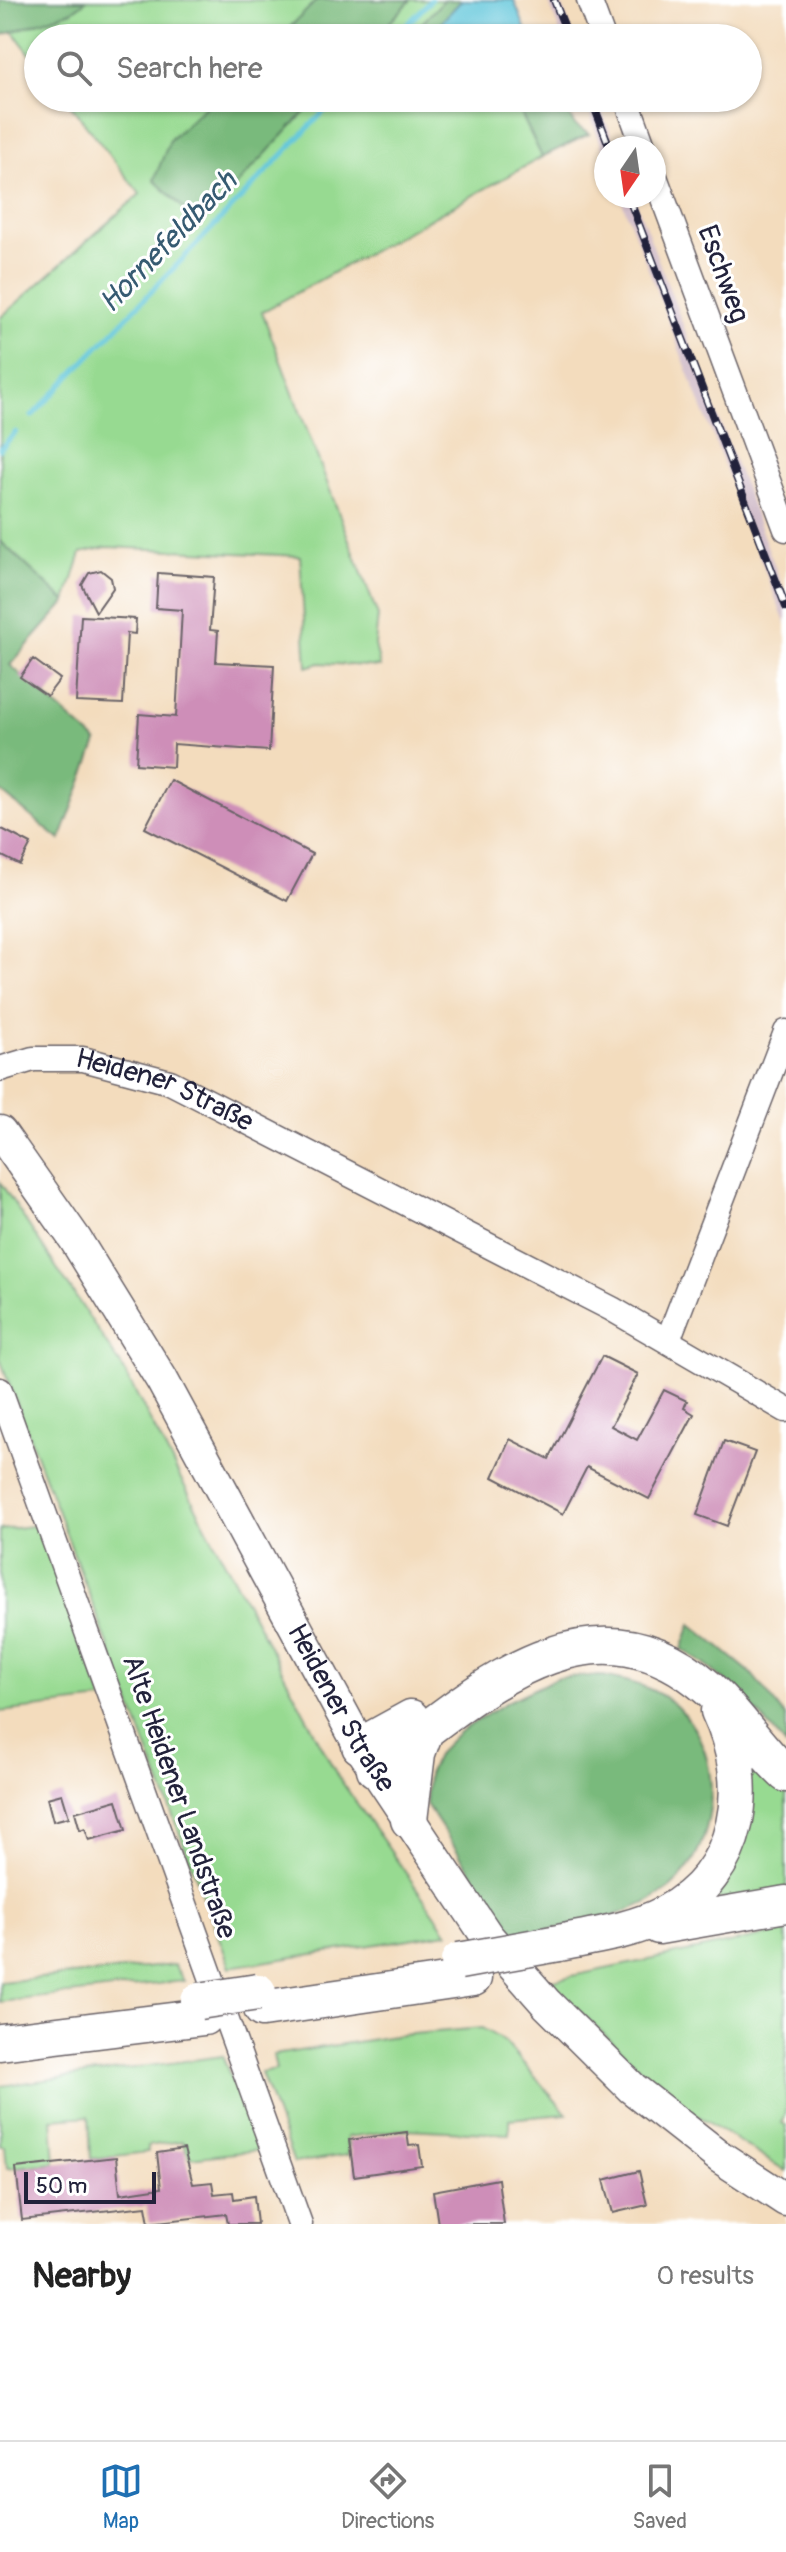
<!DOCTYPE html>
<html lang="en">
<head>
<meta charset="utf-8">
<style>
  :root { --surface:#fff; --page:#f6f6f6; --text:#222; --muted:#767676; --line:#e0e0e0; --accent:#1f6fb2 }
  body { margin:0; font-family:Pangolin,sans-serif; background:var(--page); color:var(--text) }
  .compass { position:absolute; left:594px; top:136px; width:72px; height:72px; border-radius:50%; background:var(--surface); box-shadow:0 2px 6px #0004; rotate:193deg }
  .scale { position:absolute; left:24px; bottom:20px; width:132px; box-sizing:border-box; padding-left:8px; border:4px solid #22223b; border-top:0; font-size:22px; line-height:28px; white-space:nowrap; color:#22223b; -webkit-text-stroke:6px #fff; paint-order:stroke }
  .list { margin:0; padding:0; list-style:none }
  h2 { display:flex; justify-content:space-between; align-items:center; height:104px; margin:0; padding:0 32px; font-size:34px }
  h2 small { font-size:26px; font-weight:400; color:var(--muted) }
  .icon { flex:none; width:44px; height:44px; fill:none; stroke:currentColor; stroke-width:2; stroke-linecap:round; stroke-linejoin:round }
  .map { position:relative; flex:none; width:786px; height:2224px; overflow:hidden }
  .search { position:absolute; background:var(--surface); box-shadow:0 2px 6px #0004; left:24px; right:24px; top:24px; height:88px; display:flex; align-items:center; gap:20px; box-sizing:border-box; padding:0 28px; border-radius:44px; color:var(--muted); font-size:30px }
  .sheet { height:216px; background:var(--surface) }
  nav { display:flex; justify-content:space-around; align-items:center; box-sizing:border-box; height:112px; border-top:2px solid var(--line); background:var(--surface); font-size:22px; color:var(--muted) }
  nav a { display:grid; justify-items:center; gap:4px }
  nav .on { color:var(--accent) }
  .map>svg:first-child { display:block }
  .industrial { fill:#d1bdca }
  .green { fill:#97da91; stroke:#5c7e66; stroke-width:2 }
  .forest { fill:#79ba7b; stroke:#4e6e5b; stroke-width:2 }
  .water { fill:#5cc4d9; stroke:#3f738a; stroke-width:2 }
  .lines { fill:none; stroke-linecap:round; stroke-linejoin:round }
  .stream { stroke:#5cc4d9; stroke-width:5 }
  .building { fill:#ce8eb8 }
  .minor-casing { stroke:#6b6368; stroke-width:27 }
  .major-casing { stroke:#6b6368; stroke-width:35 }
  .highway-casing { stroke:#6b6368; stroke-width:39 }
  .minor { stroke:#fff; stroke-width:24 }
  .major { stroke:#fff; stroke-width:32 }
  .highway { stroke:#fff; stroke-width:36 }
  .rail-casing { stroke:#22223b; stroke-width:8 }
  .rail { stroke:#fff; stroke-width:5; stroke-dasharray:15; stroke-linecap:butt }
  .highway-bridge-casing { stroke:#6b6368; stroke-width:39; stroke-linecap:butt }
  .highway-bridge { stroke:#fff; stroke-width:36 }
  .labels { text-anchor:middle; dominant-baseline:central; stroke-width:6; stroke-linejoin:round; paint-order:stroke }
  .street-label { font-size:28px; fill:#22223b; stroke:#fff }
  .water-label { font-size:30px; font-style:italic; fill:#365b72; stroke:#fff }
</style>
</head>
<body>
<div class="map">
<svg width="786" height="2224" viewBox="0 0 786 2224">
  <rect width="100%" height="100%" fill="#fff"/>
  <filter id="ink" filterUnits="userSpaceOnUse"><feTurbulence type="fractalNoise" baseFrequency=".0125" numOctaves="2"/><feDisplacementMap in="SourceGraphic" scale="16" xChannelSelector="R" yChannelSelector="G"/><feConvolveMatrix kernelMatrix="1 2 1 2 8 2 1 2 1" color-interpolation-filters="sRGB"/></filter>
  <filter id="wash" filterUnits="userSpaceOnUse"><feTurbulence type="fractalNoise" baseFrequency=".006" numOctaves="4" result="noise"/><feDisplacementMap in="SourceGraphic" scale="32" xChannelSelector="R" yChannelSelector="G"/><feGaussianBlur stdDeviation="1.8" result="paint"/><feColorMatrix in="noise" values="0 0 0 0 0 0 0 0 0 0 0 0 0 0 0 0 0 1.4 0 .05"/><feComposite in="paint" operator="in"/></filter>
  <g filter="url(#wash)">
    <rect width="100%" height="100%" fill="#f3dcbd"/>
    <path class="industrial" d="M548 0H560L574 38H562Z
      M584 98H597L616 148H606V158Z
      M620 196H634L786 596V625Z"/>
    <path class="green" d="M87 0H317L318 2 279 38H38V64L11 29 72 11Z
      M411 0H444L408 38H375Z
      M65 98H215L170 139 200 223 318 98H508L515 101 542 157 262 312 378 616 375 645 380 667 320 663 307 667 300 556 107 547 81 553 66 602 0 541V318L140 194Z
      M0 1182 122 1367 337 1775 448 1933 230 1967 0 1359Z
      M39 1525 103 1700 0 1712V1530Z
      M741 1740 786 1789V1893L702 1901Z
      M786 1931V2115L782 2123 786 2125V2171L674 2101 548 1981Z
      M174 1965 184 1981 0 2002V1982Z
      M482 2028 505 2042 567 2114 509 2119V2134L406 2129 347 2137 348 2155 294 2163 261 2073 276 2070 273 2055 401 2035Z
      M222 2056 261 2150 190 2158 182 2141 147 2146 148 2152 91 2159 89 2116 52 2119 55 2163 7 2168 5 2146H0V2086Z"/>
    <path class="forest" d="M0 0H87L72 11 0 36Z
      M317 0H411L375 38H279Z
      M444 0H462L426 38H408Z
      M215 98H318L200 224 154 180 170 140Z
      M508 98H561L574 124 589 134 542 157 515 101Z
      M0 541 66 602 10 665 97 742 60 840 0 791Z
      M691 1624 751 1673 786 1717V1746C755 1708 724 1675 682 1649Z
      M603 1676C629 1681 655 1687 676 1706 729 1754 720 1857 660 1895 623 1919 555 1931 512 1933L426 1804 428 1774 438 1753 458 1733 507 1702 559 1677Z"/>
    <path class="water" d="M462 0H514L529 38H426Z"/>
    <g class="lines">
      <path class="stream" d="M394 38 431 0
        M32 416 337 98
        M0 449 16 432"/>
    </g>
    <g id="blocks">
      <path class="building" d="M101 570 111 578 113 588 96 612 82 585 89 573Z
        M158 573 214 577 210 630 218 631 216 662 274 665 269 751 174 744 173 767 136 764 139 714 176 717 182 610 156 608Z
        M81 616 136 619 135 634 127 633 123 704 76 702Z
        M33 659 60 679 47 696 20 677Z
        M170 780 312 854 287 901 145 828Z
        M0 828 31 844 20 865 0 855Z
        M602 1356 638 1374 611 1426 637 1440 664 1390 687 1401 684 1408 694 1414 649 1499 587 1467 563 1514 493 1477 510 1439 549 1459Z
        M724 1441 755 1452 727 1526 697 1515Z
        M62 1794 69 1817 53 1821 47 1798Z
        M117 1800 126 1830 89 1840 85 1828 80 1830 75 1812Z
        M407 2132 409 2146 419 2145 422 2166 354 2176 349 2140Z
        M184 2149 193 2184 212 2182 214 2194 233 2192 234 2199 254 2196 257 2224H228L226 2214 149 2223 146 2206 22 2220 16 2168 116 2157 120 2194 161 2188 157 2153Z
        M639 2171 647 2205 613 2213 604 2180Z
        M498 2179 504 2224H438L433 2191Z"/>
    </g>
  </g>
  <g filter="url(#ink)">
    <use href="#blocks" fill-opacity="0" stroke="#6b6368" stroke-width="2"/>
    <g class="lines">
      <g class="minor-casing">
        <g id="minor">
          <path d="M589 0 603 38"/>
          <path d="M626 98 644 148"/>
          <path d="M654 174 786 529"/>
          <path id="s1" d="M0 1069 33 1059H83L170 1082 612 1309 786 1410"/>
          <path d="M668 1340 786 1032"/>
          <path d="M0 1390 300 2224"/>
        </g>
      </g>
      <g class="major-casing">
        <g id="major">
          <path id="s2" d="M0 1132 75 1239 162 1380 360 1746 487 1936 547 2004 632 2088 720 2157 786 2200"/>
        </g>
      </g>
      <g class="highway-casing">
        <path id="highway" d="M360 1746 411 1718
          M375 1769C472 1696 589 1584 708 1688 737 1713 757 1748 786 1774
          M409 1820 417 1753 425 1731
          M659 1926 786 1904
          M559 1943C594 1936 633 1931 665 1914 742 1872 754 1785 719 1711
          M262 2009 473 1978
          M0 2042 204 2017"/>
      </g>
      <use href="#minor" class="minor"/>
      <use href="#major" class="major"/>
      <use href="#highway" class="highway"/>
      <g class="rail-casing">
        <path id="rail" d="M554 0 569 38
          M591 98 610 148
          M628 196 786 607"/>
      </g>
      <use href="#rail" class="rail"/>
      <g class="highway-bridge-casing">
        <path id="highway-bridge" d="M459 1961 559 1943
          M199 2001 258 1992"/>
      </g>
      <use href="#highway-bridge" class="highway-bridge"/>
    </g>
  </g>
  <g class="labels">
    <g class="street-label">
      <text transform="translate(723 274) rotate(70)">Eschweg</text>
      <text stroke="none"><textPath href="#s1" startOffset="172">Heidener Straße</textPath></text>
      <text stroke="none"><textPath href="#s2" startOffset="670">Heidener Straße</textPath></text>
      <text transform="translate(179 1797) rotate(71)">Alte Heidener Landstraße</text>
    </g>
    <g class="water-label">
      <text transform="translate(168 242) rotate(-46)">Hornefeldbach</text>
    </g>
  </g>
</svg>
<svg class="compass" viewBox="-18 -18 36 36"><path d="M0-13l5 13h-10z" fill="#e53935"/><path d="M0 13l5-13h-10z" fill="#767676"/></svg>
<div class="scale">50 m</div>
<div class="search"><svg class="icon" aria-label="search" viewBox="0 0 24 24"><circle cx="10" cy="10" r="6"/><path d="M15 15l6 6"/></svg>Search here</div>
</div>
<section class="sheet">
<h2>Nearby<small>0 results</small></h2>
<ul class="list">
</ul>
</section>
<nav>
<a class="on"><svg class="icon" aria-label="map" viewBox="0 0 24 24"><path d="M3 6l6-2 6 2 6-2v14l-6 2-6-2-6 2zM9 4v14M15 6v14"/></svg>Map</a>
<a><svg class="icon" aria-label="directions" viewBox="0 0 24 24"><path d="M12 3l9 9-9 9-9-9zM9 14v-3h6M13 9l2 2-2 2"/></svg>Directions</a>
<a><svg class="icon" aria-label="saved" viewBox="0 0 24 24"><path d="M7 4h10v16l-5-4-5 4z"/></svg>Saved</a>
</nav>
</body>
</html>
